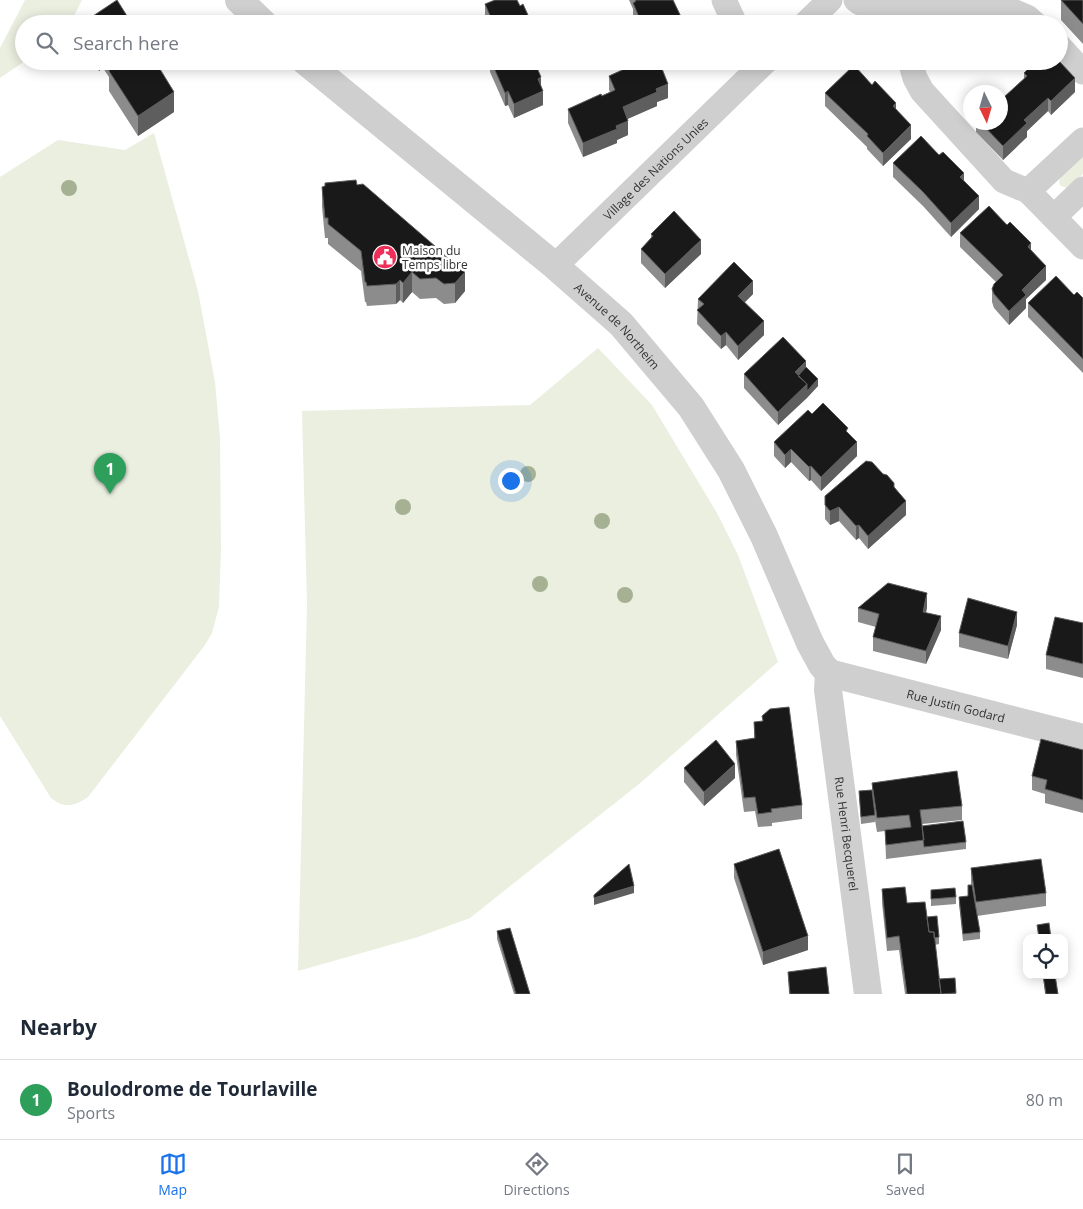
<!DOCTYPE html>
<html lang="en">
<head>
<meta charset="utf-8">
<style>
  :root { --surface:#fff; --page:#f6f6f7; --text:#1f2937; --muted:#747a83; --line:#e0e1e3; --accent:#1a73e8 }
  body { margin:0; font-family:"Open Sans",sans-serif; background:var(--page); color:var(--text) }
  .controls { position:absolute; right:15px; bottom:15px; display:grid; overflow:hidden; border-radius:10px; box-shadow:0 2px 12px #0003 }
  .controls button { width:45px; height:45px; display:grid; place-items:center; padding:0; border:0; border-bottom:1px solid var(--line); background:var(--surface); color:var(--text); font:25px sans-serif }
  .compass { position:absolute; left:963px; top:85px; width:45px; height:45px; border-radius:50%; background:var(--surface); box-shadow:0 2px 12px #0003; rotate:175deg }
  .you { position:absolute; left:510px; top:480px; width:18px; height:18px; margin:-12px; border:4px solid #fff; border-radius:50%; background:#1a73e8; box-shadow:0 0 0 8px #1a73e833 }
  .badge { display:grid; place-items:center; width:32px; height:32px; border-radius:50%; background:var(--accent); color:#fff; font-size:16px; font-weight:700 }
  .pin { position:absolute; translate:-50% -41px; filter:drop-shadow(0 1px 2px #0008) }
  .pin::after { content:''; position:absolute; top:26px; width:18px; height:15px; background:inherit; clip-path:polygon(0 0,100% 0,50% 100%) }
  .list { margin:0; padding:0; list-style:none }
  h2 { display:flex; justify-content:space-between; align-items:center; height:65px; margin:0; padding:0 20px; font-size:21px }
  h2 small { font-size:16px; font-weight:400; color:var(--muted) }
  .list li { display:grid; grid-template-columns:32px 1fr auto; gap:15px; align-items:center; box-sizing:border-box; height:80px; padding:0 20px; border-top:1px solid var(--line) }
  .list b { display:block; font-size:19px; white-space:nowrap }
  .list p { margin:0; font-size:16px; white-space:nowrap; color:var(--muted) }
  .list em { font-size:16px; font-style:normal; color:var(--muted) }
  .icon { flex:none; width:28px; height:28px; fill:none; stroke:currentColor; stroke-width:2; stroke-linecap:round; stroke-linejoin:round }
  .map { position:relative; flex:none; width:1083px; height:994px; overflow:hidden }
  .search { position:absolute; background:var(--surface); box-shadow:0 2px 12px #0003; left:15px; right:15px; top:15px; height:55px; display:flex; align-items:center; gap:12px; box-sizing:border-box; padding:0 18px; border-radius:28px; color:var(--muted); font-size:19px }
  .sheet { height:145px; background:var(--surface) }
  nav { display:flex; justify-content:space-around; align-items:center; box-sizing:border-box; height:70px; border-top:1px solid var(--line); background:var(--surface); font-size:14px; color:var(--muted) }
  nav a { display:grid; justify-items:center; gap:2px }
  nav .on { color:var(--accent) }
  .map>svg:first-child { display:block }
  .green { fill:#eaefe0 }
  .lines { fill:none; stroke-linecap:round; stroke-linejoin:round }
  .minor { stroke:#cfcfcf; stroke-width:25 }
  .tertiary { stroke:#cfcfcf; stroke-width:28 }
  .tree { fill:#a6b194 }
  .wall { fill:#8c8c8c }
  .shaded-wall { fill:#5e5e5e }
  .building { fill:#191919; stroke:#5e5e5e }
  .labels { text-anchor:middle; dominant-baseline:central; stroke-width:5; stroke-linejoin:round; paint-order:stroke }
  .street-label { font-size:12px; fill:#323232; stroke:#fff }
  .poi-label { font-size:12px; fill:#323232; stroke:#fff; text-anchor:start }
</style>
</head>
<body>
<div class="map">
<svg width="1083" height="994" viewBox="0 0 1083 994">
  <rect width="100%" height="100%" fill="#fff"/>
  <path class="green" d="M25 0H82L70 24H24L25 61 0 78V48Z
    M154 133 198 291 215 382 220 437 221 550 219 607 212 633 205 645 88 797C75 806 65 809 51 798L0 716V177L58 140 125 150Z
    M1083 156V174L1067 188 1061 186 1059 183 1060 178Z
    M598 348 652 405 717 513 738 555 778 662 639 784 470 918 418 937 298 971 307 605 302 411 530 405Z"/>
  <g class="lines">
    <g class="minor">
      <path d="M724 0 735 24"/>
      <path d="M856 0 860 3 1008 9 1027 17 1035 24"/>
      <path d="M805 24 830 0"/>
      <path d="M1059 46 1083 72"/>
      <path d="M910 61 915 78 922 91 1004 181 1028 191 1083 247"/>
      <path d="M1028 191 1083 140"/>
      <path d="M1054 217 1083 189"/>
      <path id="s1" d="M555 266 766 61"/>
    </g>
    <g class="tertiary">
      <path d="M239 0 264 24"/>
      <path id="s2" d="M305 61 555 266 621 324 691 407 731 470 764 536 810 643 822 665 829 673"/>
      <path id="s3" d="M829 673 828 690 868 994"/>
      <path id="s4" d="M829 673 1083 738"/>
    </g>
  </g>
  <g class="tree">
    <circle cx="69" cy="188" r="8"/>
    <circle cx="528" cy="474" r="8"/>
    <circle cx="403" cy="507" r="8"/>
    <circle cx="602" cy="521" r="8"/>
    <circle cx="540" cy="584" r="8"/>
    <circle cx="625" cy="595" r="8"/>
  </g>
  <path class="wall" d="M629 0H673L683 24H636L633 16V9Z
    M1061 0H1083V44L1061 20Z
    M485 4 520 6 532 24H487L485 18Z
    M93 61H155L174 112 138 136 109 91V77L103 68 99 71Z
    M490 61H534L541 85 543 105 514 118 508 105 505 106 490 72Z
    M1024 73 1075 92 1051 115 1048 111 1027 131V137L1003 160 976 132V122H1000L1003 98 1024 79Z
    M609 76 668 98 657 102V106L627 119 628 135 617 140V143L583 157 568 123V109L610 92 609 90Z
    M872 85 896 110 911 139 883 166 867 149V147L825 106V93Z
    M893 163 964 180 979 209 951 237 923 206 893 177Z
    M357 185 465 291 455 303 444 304 436 298 420 299 412 292 403 303 400 300 396 304 367 306 366 302H365L361 271 328 244V238H325L322 207V187Z
    M960 233 1031 251 1046 280 1026 299V308L1009 325 994 308 992 302V289L996 282 960 247Z
    M651 234 701 254 665 288 641 263V249L651 238Z
    M753 294 745 302 764 335 738 360 726 345 721 349 697 324 698 299Z
    M1083 298V373L1028 317V303Z
    M806 367 818 386 778 425 744 388V374Z
    M812 414 848 433 857 456 821 491 811 480 809 481 791 462 785 468 774 456V442Z
    M883 474 894 487 906 515 868 549 859 538 856 540 839 521 830 525 825 519V496Z
    M927 607 926 613 941 630 926 664 873 651V637L876 627 858 622V608Z
    M1083 623V678L1046 669V655Z
    M1017 625 1008 659 959 647V633Z
    M754 722 802 805V819L772 823V826L758 827 755 811 744 812 736 755V741L754 738Z
    M1083 750V813L1045 803V794L1032 790V776Z
    M684 768 735 778 704 806 684 782Z
    M872 783 962 806V820L922 824V826L966 842V849L886 859 885 831 877 832 875 820V822L861 824 859 791 872 790Z
    M734 864 808 950 763 965 734 878Z
    M971 868 1046 893V906L977 916 980 932V939L963 941 959 904V897L968 896 971 885Z
    M882 889 907 903 927 917 939 937V944L935 945 939 979 955 978 956 994H905L899 950 887 951 882 903Z
    M931 890 956 897V904L931 906Z
    M497 931 530 994H514L497 939Z
    M788 972 829 994H789Z
    M1043 975H1055L1058 994H1045Z"/>
  <path class="shaded-wall" d="M99 61H103V68L99 71Z
    M541 77V91L538 79Z
    M1075 78V92L1051 115V101Z
    M668 84V98L657 102V106L623 121V107L656 89Z
    M508 91V105L505 106V93Z
    M543 91V105L514 118V104Z
    M174 92V112L138 136V116Z
    M1048 98V111L1027 131V137L1003 160V146L1024 120Z
    M896 103V117L893 106Z
    M628 121V135L617 140V143L583 157V143L616 126Z
    M911 125V139L883 166V153Z
    M964 173V187L960 177Z
    M979 196V209L951 237V223Z
    M701 240V254L665 288V274Z
    M1031 243V257L1028 247Z
    M1046 266V280L1026 299V308L1009 325V311L1022 290Z
    M412 272V292L403 303V283Z
    M465 272V291L455 303V283Z
    M400 280V300L396 304V284Z
    M753 281V294L738 309V296Z
    M764 321V335L738 360V346Z
    M726 332V345L721 349V336Z
    M806 361V374L798 382 795 372Z
    M818 379V386L807 398V391Z
    M807 384V398L778 425V412Z
    M857 442V456L821 491V477Z
    M791 449V462L785 468V455Z
    M811 466V480L809 481V467Z
    M906 501V515L868 549V536Z
    M839 507V521L830 525V511Z
    M859 525V538L856 540V526Z
    M927 593V607L923 626V612Z
    M1017 612V625L1008 659V646Z
    M941 616V630L926 664V651Z
    M735 764V778L704 806V792Z
    M634 886V893L594 905V898Z
    M808 936V950L763 965V952Z"/>
  <path class="building" d="M117 0 132 24H81Z
    M495 0H517L520 6 523 4 532 24H489L487 20 491 18 485 4Z
    M635 0H673L683 21 678 24H642L633 3 636 1Z
    M1061 0H1083V24Z
    M112 61H155L174 92 138 116 109 71 113 62Z
    M491 61H534L541 77 538 79 543 91 514 104 508 91 505 93Z
    M642 61 643 63 647 61H659L668 84 656 89 657 92 623 107 628 121 616 126 617 129 583 143 568 109 601 94 602 96 615 90 609 76Z
    M1036 61H1059L1075 78 1051 101 1048 98 1024 120 1027 123 1003 146 980 122H1000V96L1003 98 1027 76 1024 73Z
    M854 65 872 85 875 81 896 103 893 106 911 125 883 153 867 136 868 134 825 93Z
    M921 136 939 155 943 152 964 173 960 177 979 196 951 223 923 192 893 163Z
    M356 180 357 185 363 184 465 272 455 283 444 284 436 278 420 279 412 272 403 283 400 280 396 284 367 286 366 282H365L361 251 328 224V218H325L322 187 325 186V183Z
    M989 206 1007 225 1010 222 1031 243 1028 247 1046 266 1022 290 1026 295 1009 311 994 294 992 289 994 284 1003 275 960 233Z
    M674 211 701 240 665 274 641 249 653 236 651 234Z
    M734 262 753 281 738 296 764 321 738 346 726 332 721 336 697 310 704 304 698 299Z
    M1056 276 1074 295 1077 292 1083 298V359L1028 303Z
    M783 337 806 361 795 372 807 384 778 412 744 374Z
    M806 367 818 379 807 391V384L798 376Z
    M823 403 848 428 846 431 857 442 821 477 811 466 809 467 791 449 785 455 774 442 808 410 812 414Z
    M866 461 872 462 883 474 887 475 894 483V487L906 501 868 536 859 525 856 526 839 507 830 511 825 505V496Z
    M888 583 927 593 923 612 941 616 926 651 873 637 879 614 858 608Z
    M968 598 1017 612 1008 646 959 633Z
    M1055 617 1083 623V664L1046 655Z
    M789 707 802 805 771 809 772 812 758 814 755 797 744 798 736 741 755 738 754 722 763 721 762 716 770 709Z
    M1041 739 1083 750V800L1045 789 1047 780 1032 776Z
    M716 740 735 764 704 792 684 768Z
    M957 771 962 806 920 810 924 840 886 845 885 830 911 827 909 815 877 818 872 783Z
    M872 790 875 815 861 817 859 791Z
    M963 821 966 842 924 847 922 826Z
    M779 849 808 936 763 952 734 864Z
    M1041 859 1046 893 976 902 971 868Z
    M629 864 634 886 594 898V895Z
    M968 885H972L980 932 963 934 959 897 968 896Z
    M905 887 907 903 925 902 929 932H934L941 994H907L899 936 887 938 882 889Z
    M955 888 956 897 931 899V890Z
    M937 916 939 937 934 938V932H929L927 917Z
    M1049 923 1051 938H1039L1037 925Z
    M510 928 530 994H516L497 931Z
    M826 967 829 994H790L788 972Z
    M1043 975H1055L1058 994H1046Z
    M955 978 956 993 941 994 939 979Z"/>
  <defs>
    <g id="civic-disc" transform="scale(1.25)"><circle r="9.5" fill="#ee2f5a" stroke="#fff"/><path d="M-.6-6.5H3V-4.5H.6V-3L4-1V1h2V6H-6V1h2V-1L-.6-3ZM-1.2 2.5V6h2.4V2.5Z" fill="#fff"/></g>
  </defs>
  <g fill-rule="evenodd">
    <use href="#civic-disc" x="385" y="257"/>
  </g>
  <g class="labels">
    <g class="street-label">
      <text stroke="none"><textPath href="#s1" startOffset="140">Village des Nations Unies</textPath></text>
      <text stroke="none"><textPath href="#s2" startOffset="410">Avenue de Northeim</textPath></text>
      <text stroke="none"><textPath href="#s4" startOffset="131">Rue Justin Godard</textPath></text>
      <text stroke="none"><textPath href="#s3" startOffset="162">Rue Henri Becquerel</textPath></text>
    </g>
    <g class="poi-label">
      <text x="402" y="250">Maison du<tspan x="402" dy="14">Temps libre</tspan></text>
    </g>
  </g>
</svg>
<div class="controls">
<button><svg class="icon" aria-label="locate" viewBox="0 0 24 24"><circle cx="12" cy="12" r="6"/><path d="M12 2v4M12 18v4M2 12h4M18 12h4"/></svg></button>
</div>
<svg class="compass" viewBox="-18 -18 36 36"><path d="M0-13l5 13h-10z" fill="#e53935"/><path d="M0 13l5-13h-10z" fill="#747a83"/></svg>
<div class="you"></div>
<div class="pin badge" style="left:110px;top:494px;background:#2e9e5b">1</div>
<div class="search"><svg class="icon" aria-label="search" viewBox="0 0 24 24"><circle cx="10" cy="10" r="6"/><path d="M15 15l6 6"/></svg>Search here</div>
</div>
<section class="sheet">
<h2>Nearby<small></small></h2>
<ul class="list">
<li><span class="badge" style="background:#2e9e5b">1</span><div><b>Boulodrome de Tourlaville</b><p>Sports</p></div><em>80 m</em></li>
</ul>
</section>
<nav>
<a class="on"><svg class="icon" aria-label="map" viewBox="0 0 24 24"><path d="M3 6l6-2 6 2 6-2v14l-6 2-6-2-6 2zM9 4v14M15 6v14"/></svg>Map</a>
<a><svg class="icon" aria-label="directions" viewBox="0 0 24 24"><path d="M12 3l9 9-9 9-9-9zM9 14v-3h6M13 9l2 2-2 2"/></svg>Directions</a>
<a><svg class="icon" aria-label="saved" viewBox="0 0 24 24"><path d="M7 4h10v16l-5-4-5 4z"/></svg>Saved</a>
</nav>
</body>
</html>
